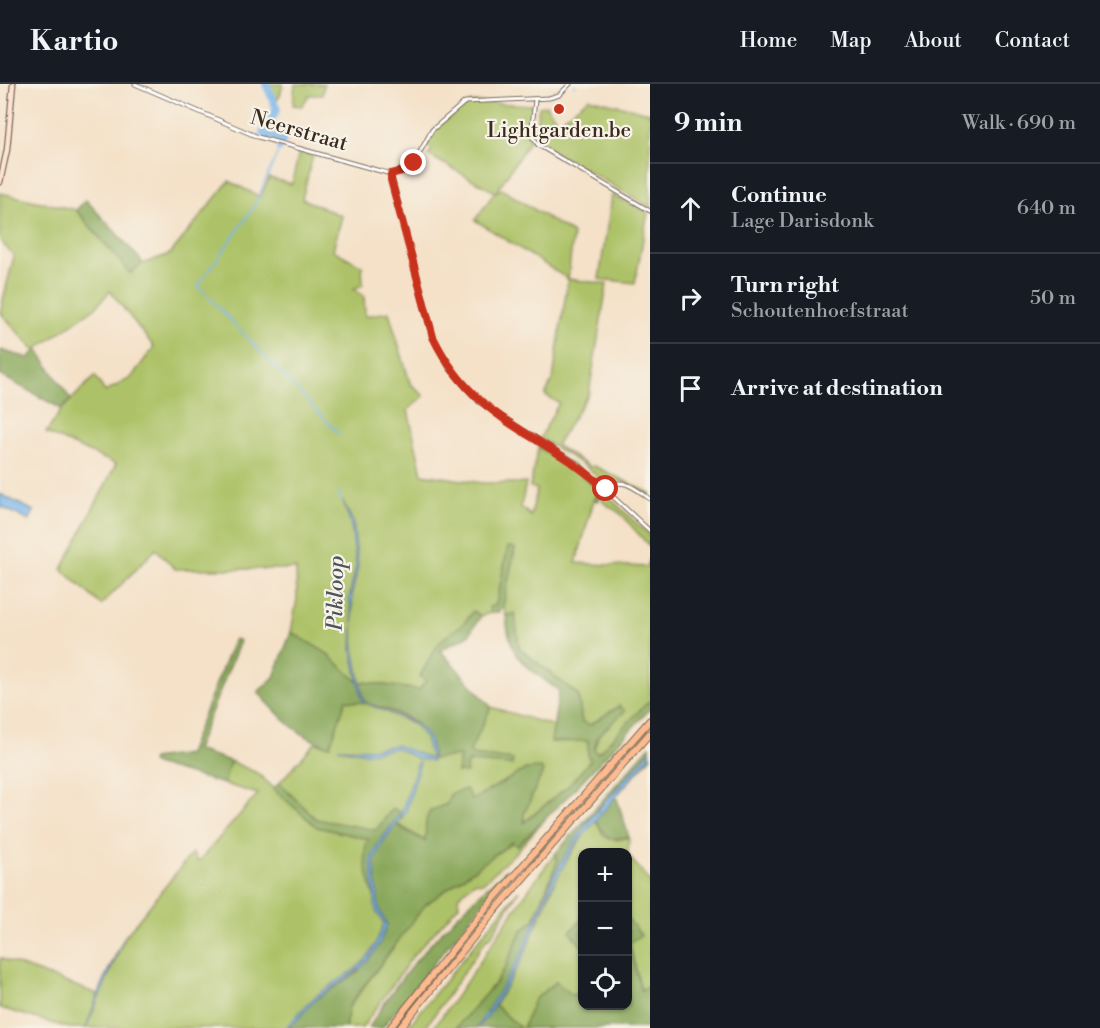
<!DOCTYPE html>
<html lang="en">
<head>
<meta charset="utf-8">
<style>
  :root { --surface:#171b24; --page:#20242c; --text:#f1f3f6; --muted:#9ea1a6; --line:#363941 }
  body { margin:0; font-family:"Libre Bodoni",serif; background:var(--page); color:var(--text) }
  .controls { position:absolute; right:18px; bottom:18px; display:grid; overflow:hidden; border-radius:12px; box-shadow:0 2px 4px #0004 }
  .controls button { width:54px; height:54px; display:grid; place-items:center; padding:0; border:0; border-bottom:2px solid var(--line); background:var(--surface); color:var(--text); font:30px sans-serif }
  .stop { position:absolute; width:18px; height:18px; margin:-14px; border:4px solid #c8321e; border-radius:50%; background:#fff }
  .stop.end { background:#c8321e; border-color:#fff; box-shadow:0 2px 6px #0008 }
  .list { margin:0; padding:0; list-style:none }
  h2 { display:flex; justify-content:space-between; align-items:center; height:78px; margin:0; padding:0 24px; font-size:26px }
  h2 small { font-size:20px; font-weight:400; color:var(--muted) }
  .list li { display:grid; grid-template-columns:39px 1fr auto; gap:18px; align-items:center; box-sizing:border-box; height:90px; padding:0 24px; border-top:2px solid var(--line) }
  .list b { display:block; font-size:22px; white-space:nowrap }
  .list p { margin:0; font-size:20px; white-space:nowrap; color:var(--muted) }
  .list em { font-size:20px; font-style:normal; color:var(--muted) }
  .icon { flex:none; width:33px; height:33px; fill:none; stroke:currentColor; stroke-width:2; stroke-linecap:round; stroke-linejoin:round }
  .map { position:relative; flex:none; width:650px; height:944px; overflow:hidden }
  header { display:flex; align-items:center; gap:36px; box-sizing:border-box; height:84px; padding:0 30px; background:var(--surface); border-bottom:2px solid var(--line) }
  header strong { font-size:28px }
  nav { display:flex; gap:33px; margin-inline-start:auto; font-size:21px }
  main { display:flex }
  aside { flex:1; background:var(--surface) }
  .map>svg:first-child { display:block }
  .green { fill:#adc267; stroke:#747642; stroke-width:1.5 }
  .forest { fill:#8aa85c; stroke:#62693d; stroke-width:1.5 }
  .water { fill:#78b5eb; stroke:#5a7084; stroke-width:1.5 }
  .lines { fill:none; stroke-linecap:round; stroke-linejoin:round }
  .stream { stroke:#78b5eb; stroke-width:1.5 }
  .river { stroke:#78b5eb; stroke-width:8 }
  .street-casing { stroke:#7c6a5a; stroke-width:5 }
  .secondary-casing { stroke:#7c6a5a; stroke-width:7 }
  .highway-casing { stroke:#7c6a5a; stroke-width:8 }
  .street { stroke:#fff; stroke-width:3 }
  .secondary { stroke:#fee3d2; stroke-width:4.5 }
  .highway { stroke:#fcba8e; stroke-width:6 }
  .route { stroke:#c8321e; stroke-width:8 }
  .poi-dot { fill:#c8321e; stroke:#f7f3e8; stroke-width:2 }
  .labels { text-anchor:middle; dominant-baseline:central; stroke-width:4.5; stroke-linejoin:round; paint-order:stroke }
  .street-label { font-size:21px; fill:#3b2a1e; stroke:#f7f3e8 }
  .poi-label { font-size:21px; fill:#3b2a1e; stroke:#f7f3e8 }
  .water-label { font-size:22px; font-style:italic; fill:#4d545c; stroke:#f7f3e8 }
</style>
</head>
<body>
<header>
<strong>Kartio</strong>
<nav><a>Home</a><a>Map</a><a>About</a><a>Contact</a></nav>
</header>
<main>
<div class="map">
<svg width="650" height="944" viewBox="0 0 650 944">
  <rect width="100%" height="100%" fill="#f7f3e8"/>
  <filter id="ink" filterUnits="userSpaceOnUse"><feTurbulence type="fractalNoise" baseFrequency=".0167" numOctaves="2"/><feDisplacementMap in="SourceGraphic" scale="12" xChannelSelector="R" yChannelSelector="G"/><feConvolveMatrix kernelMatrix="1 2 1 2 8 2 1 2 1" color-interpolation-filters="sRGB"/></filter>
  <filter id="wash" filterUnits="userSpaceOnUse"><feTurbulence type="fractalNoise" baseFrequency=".008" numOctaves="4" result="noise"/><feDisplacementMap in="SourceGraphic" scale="24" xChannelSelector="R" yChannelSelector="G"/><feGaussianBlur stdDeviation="1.35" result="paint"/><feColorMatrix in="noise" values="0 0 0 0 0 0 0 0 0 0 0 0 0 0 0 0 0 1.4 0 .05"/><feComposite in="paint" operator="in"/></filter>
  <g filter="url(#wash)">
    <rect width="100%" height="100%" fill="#f4e1c8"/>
    <path class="green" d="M265 0H283L280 12 273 21Z
      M295 0H324L322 11H309L302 22 293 21Z
      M589 14 650 29V123L556 69 534 51 539 23 546 21 558 38Z
      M471 18 532 21 530 56 496 108 502 105 573 150 568 195 607 200 589 309 556 361 590 383 594 382 650 409V413L621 397 606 400 585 382 540 354 559 319 545 311 553 295 568 195 475 136 495 108 428 71 432 65 427 61 436 44Z
      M299 67 313 71 302 115 342 132 333 166 362 182 363 201 353 205 364 212 365 232 389 228 410 299 424 312 408 326 422 390 483 399H526L521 423 531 432 537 405 530 403 538 364 573 384 597 405 576 479 647 483 650 475V616L599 669 594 666 598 652 619 622 590 641 582 638 578 611 519 564 515 529 506 532 503 522 515 464 508 463 496 521 490 523 491 529 481 532 473 528 462 543 444 554 420 592 426 597 419 606 357 597 325 568 291 548 297 515 296 485H175L156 465 101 521 62 485 116 380 46 349 62 325 95 292 105 308 131 294 154 263 110 207 96 223 37 265 36 268 0 228 14 172 0 157V109L76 126 130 189 142 180 170 170 229 97 260 113 269 94 292 100Z
      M612 111 648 128 635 199 599 195Z
      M605 409 650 452V463L620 429 604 419 602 414Z
      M345 616 365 619 402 632 416 639 427 653 460 671 457 688 469 678 513 676 472 671 470 667 491 623 554 642 552 658 588 657V673L591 676 568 702 523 739 524 730 543 687 526 685 472 716 430 726 425 757 396 739 376 747 316 735 279 699 315 659 330 662Z
      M650 640V644L539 769 393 944 537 767Z
      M230 677 257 689 317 743 369 755 385 838 377 861 357 889 288 944H69L0 924V874L100 911 124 854 192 769 198 778 258 710 224 700Z
      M562 716 516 768 483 799 474 798 458 813 459 821 412 873 362 944H345L349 923 425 821 513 758 517 762Z
      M594 734 604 752 618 756 629 753 628 771 650 797V902L641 906 629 858 640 851 628 835V768H582V834L571 848 582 863V909L572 911 556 898 534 916 523 944H520L495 921 522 875 559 788Z
      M556 769 557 778 534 836 521 847 505 884 496 898 456 944H433C477 888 511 825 556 769Z
      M519 806 490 854 488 853 430 937 424 944H407Z"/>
    <path class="forest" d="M86 116 141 176 142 180 130 189 76 126Z
      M37 265 71 316 62 325 0 291V266L29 274Z
      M539 360 579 385 601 403 602 406 598 417 595 416 597 405 573 384 538 364Z
      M508 463 515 464 503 522 499 528 491 529 489 523 496 521Z
      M473 527 481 532 468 552 440 566 491 623 470 667 472 671 513 676 512 681 469 678 466 682 467 689 457 688 460 672 433 675C431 668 431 659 427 652 412 628 372 620 346 616L330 662C299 655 279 631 258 608L274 593 291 548 325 568 357 597 419 606 426 597 420 592C427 580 434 563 444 554 458 542 461 545 473 527Z
      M515 529 519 564 578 611 582 638 590 641 619 622 625 627 598 652 594 666 598 669 650 616V625L563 717 517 762 512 758 425 821 349 922 345 944H288L310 919 357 889 377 861 385 838 380 832C375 810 358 776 368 755L317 743 273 705 279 699 316 735 376 746 393 724 404 731 396 741 425 757C427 732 421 729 447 720L450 710 466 705 472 716 526 685 541 684 543 687 524 730V739L568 702 591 676 588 673V657L551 658 559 607C525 580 510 578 506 532Z
      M234 555 240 557 196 666 230 677 224 700 151 679 152 675 188 670Z
      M650 662V674L616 712 629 753 609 755 594 735 559 788 522 875 495 921 520 944H456L496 898 505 884 521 847 534 836 557 778 556 769Z
      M507 785 508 787 382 944H369C404 882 455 832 507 785Z
      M582 834V863L570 848Z
      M628 835 641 851 629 859 641 906 650 902V944H523L534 916 556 898 572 911 582 909V922H628Z"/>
    <path class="water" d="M0 410 34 427 29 437 0 422Z
      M343 417 353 438 358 483 352 509 353 539 349 514 356 482 351 441Z
      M353 541 354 565 364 617C392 637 434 630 432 677L419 675 396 664 367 669 338 664 370 665 396 661 431 675 425 654 415 641 362 617 352 566Z
      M650 667V672L575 761 550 806 522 875 486 935 477 944 520 873 554 791 571 762 590 735Z
      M418 678 420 679 406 727 383 758 374 777 379 825 387 840C373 888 345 891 312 919 304 926 296 941 286 944 295 934 304 922 315 913 352 884 367 889 384 839L376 827 371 775 379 759 402 727Z
      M124 854 86 944 102 899Z"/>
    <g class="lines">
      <path class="stream" d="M574 2 576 0
        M533 13 555 9 566 0
        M280 63 254 123 198 202 340 351
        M338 408 342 417"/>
      <path class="river" d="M266 0 277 25 263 49 283 56 280 63"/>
    </g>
  </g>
  <g filter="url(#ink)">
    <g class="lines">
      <g class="street-casing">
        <path id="street" d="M135 0 258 53 391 90
          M535 16 531 51 538 61 650 127
          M391 90 433 253 449 284 479 318 579 381 650 447
          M391 90 406 86 414 79 432 46 465 18 549 14 559 11 570 0
          M606 405C621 391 636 405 650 415"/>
      </g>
      <g class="secondary-casing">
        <path id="secondary" d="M0 98 7 66 13 0"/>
      </g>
      <g class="highway-casing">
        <path id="highway" d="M390 944 484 826 650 636
          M400 944 492 830 650 649"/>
      </g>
      <use href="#street" class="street"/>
      <use href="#secondary" class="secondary"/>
      <use href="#highway" class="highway"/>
    </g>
  </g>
  <g class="lines" filter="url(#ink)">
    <path class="route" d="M414 79 406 86 391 90V96L433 253C475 339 540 347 606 405"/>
  </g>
  <circle class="poi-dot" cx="559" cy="25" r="6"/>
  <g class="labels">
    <g class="street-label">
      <text transform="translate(299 47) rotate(16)">Neerstraat</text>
    </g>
    <g class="poi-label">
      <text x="559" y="47">Lightgarden.be</text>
    </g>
    <g class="water-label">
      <text transform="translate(336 509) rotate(-89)">Pikloop</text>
    </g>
  </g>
</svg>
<div class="controls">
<button>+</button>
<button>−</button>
<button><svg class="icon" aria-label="locate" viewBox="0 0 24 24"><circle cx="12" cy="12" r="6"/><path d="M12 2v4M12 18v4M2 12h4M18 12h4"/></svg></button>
</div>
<div class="stop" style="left:606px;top:405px"></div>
<div class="stop end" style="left:414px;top:79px"></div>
</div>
<aside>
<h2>9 min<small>Walk · 690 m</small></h2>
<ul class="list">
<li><svg class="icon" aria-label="ahead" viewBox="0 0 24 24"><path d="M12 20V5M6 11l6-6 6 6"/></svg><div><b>Continue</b><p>Lage Darisdonk</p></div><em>640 m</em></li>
<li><svg class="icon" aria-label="right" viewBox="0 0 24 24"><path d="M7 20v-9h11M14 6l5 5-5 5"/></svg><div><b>Turn right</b><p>Schoutenhoefstraat</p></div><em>50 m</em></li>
<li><svg class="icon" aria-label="arrive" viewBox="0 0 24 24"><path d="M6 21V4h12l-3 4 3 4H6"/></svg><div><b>Arrive at destination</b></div></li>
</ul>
</aside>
</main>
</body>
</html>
